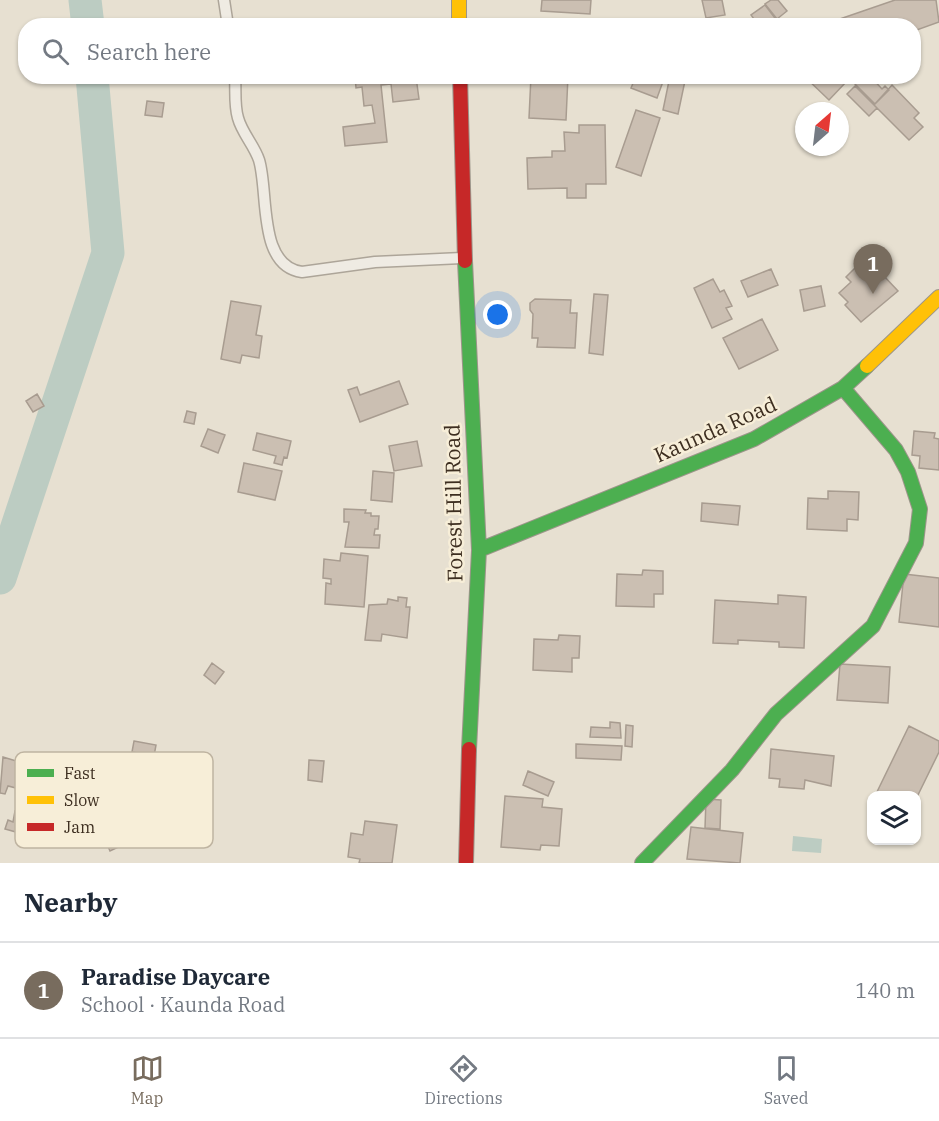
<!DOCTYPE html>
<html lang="en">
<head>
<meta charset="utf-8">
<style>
  :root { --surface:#fff; --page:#f2f2f3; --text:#1f2937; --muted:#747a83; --line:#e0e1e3; --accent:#786c5e }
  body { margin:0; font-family:"IBM Plex Serif",serif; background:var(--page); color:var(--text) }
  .controls { position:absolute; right:18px; bottom:18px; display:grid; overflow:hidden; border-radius:12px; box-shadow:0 2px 4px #0004 }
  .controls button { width:54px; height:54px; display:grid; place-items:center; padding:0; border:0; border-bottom:2px solid var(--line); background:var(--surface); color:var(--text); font:30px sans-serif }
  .compass { position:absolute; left:795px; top:102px; width:54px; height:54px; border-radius:50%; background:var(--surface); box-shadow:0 2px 4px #0004; rotate:28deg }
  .you { position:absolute; left:498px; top:315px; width:21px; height:21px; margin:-15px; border:4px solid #fff; border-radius:50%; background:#1a73e8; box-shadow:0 0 0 9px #1a73e833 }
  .badge { display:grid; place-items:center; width:39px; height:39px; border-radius:50%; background:var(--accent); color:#fff; font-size:20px; font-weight:700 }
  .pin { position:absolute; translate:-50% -50px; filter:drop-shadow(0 2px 3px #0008) }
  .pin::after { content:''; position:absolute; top:32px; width:21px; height:18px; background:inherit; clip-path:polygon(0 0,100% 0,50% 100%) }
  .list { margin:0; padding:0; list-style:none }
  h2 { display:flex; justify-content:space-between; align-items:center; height:78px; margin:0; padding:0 24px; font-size:26px }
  h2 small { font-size:20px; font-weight:400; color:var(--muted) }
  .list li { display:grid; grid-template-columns:39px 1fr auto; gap:18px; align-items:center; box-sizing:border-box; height:96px; padding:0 24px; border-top:2px solid var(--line) }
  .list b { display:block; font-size:22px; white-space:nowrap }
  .list p { margin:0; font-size:20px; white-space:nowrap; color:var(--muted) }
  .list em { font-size:20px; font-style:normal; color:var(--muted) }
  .icon { flex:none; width:33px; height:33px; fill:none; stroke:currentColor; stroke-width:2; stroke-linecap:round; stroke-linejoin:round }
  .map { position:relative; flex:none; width:939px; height:863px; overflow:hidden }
  .search { position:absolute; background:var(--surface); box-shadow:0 2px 4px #0004; left:18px; right:18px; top:18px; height:66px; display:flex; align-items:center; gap:15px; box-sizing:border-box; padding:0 21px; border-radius:24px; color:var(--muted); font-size:22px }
  .sheet { height:174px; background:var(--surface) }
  nav { display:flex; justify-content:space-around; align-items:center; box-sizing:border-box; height:84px; border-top:2px solid var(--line); background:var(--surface); font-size:16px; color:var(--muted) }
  nav a { display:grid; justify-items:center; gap:3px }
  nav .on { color:var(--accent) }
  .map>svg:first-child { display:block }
  .water { fill:#bcccc2 }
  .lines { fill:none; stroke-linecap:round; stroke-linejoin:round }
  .river { stroke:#bcccc2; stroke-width:33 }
  .building { fill:#cbbfb2; stroke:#a89c90; stroke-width:1.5 }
  .lane-casing { stroke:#ada599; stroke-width:13 }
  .fast-casing { stroke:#9c958a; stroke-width:16 }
  .slow-casing { stroke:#9c958a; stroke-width:16 }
  .jam-casing { stroke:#9c958a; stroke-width:16 }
  .lane { stroke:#efebe3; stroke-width:10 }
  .fast { stroke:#4caf50; stroke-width:14 }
  .slow { stroke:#ffc107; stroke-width:14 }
  .jam { stroke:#c62828; stroke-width:14 }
  .labels { text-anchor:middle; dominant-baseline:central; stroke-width:5; stroke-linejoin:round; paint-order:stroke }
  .street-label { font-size:21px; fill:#3d2e20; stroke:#f7eed8 }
  .key { fill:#f7eed8; stroke:#bfb4a1; stroke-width:1.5 }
  .key-label { font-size:16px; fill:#3d2e20 }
</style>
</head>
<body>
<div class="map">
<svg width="939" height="863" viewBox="0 0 939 863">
  <rect width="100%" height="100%" fill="#e7e0d1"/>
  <path class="water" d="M793 836 822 839 821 853 792 851Z"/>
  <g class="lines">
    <path class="river" d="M85 0 88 26
      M0 578 108 253 92 76"/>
  </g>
  <path class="building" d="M542 0H591L590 14 541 11Z
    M702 0H722L725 15 706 18Z
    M771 0H778L787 11 777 19 765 4Z
    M895 0H936L939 22 914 31V26H836L834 21Z
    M765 5 781 26H759L751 15Z
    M355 76 416 77 419 99 393 102 391 84 381 85 387 142 345 146 343 127 375 123 372 105 364 106 362 87 356 88Z
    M531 76H568L566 120 529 118Z
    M636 76H665L657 98 631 88Z
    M670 76H686L678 114 663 110Z
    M804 76H842L847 81 829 100Z
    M847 76H870L882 89 885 86 889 90 875 104Z
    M892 85 919 113 914 118 923 127 909 140 874 105Z
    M855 86 877 108 869 116 847 94Z
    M147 101 164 103 162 117 145 115Z
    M636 110 660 118 641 176 616 167Z
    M579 125H605L606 184H586V198H567V188L528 189 527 158 552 157V151H565L564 132 579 133Z
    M866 257 898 291 861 322 845 305 848 302 839 293 851 282 846 277Z
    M771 269 778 285 748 297 741 281Z
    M713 279 720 292 724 290 732 306 726 308 732 319 712 328 694 288Z
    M821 286 825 306 804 311 800 290Z
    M594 294 608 295 603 355 589 353Z
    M535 299 571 300 570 313H577L575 348 537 347 538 338H532L533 314 530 310V303Z
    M231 301 261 306 256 335 262 336 259 358 242 355 240 363 221 359Z
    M762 319 778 350 739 369 723 338Z
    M399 381 408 404 360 422 348 390 357 387 360 395Z
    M37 394 44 406 33 412 26 401Z
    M187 411 196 413 194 424 184 422Z
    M208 429 225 435 218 453 201 446Z
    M914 431 935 433 934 438 939 439V470L919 468 920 456 912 455Z
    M257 433 291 441 287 458 284 457 282 465 274 463 276 456 253 450Z
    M417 441 422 466 394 471 389 446Z
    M244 463 282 471 275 500 238 492Z
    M373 471 394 473 392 502 371 500Z
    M828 491 859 492 858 520 847 519V531L807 529 808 498 828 499Z
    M702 503 740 506 738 525 701 521Z
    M344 509 366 510 365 513H371V516H379L378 529H375L374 535H380L379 548 345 547 349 522H344Z
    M341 553 368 556 364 607 325 604 326 583 331 584V579L323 578 324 559 340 561Z
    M643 570 663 571V594H654V607L616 606 617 574 642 575Z
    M904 574 939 578V627L899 622Z
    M778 595 806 597 804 648 779 647V642L738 640V644L713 643 715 600 778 604Z
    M398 597 407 598 406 607H410L407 638 382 634 381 641 365 640 369 605 387 604 388 599 398 601Z
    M559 635 580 636 579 658H572V672L533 670 534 639 558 640Z
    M212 663 224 672 215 684 204 675Z
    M840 664 890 667 888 703 837 700Z
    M610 722 620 723 621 738 590 737 591 727 610 728Z
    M626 725 633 726 632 747 625 746Z
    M909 726 939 741V752L916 799V796H875Z
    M134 741 156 745 154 756 132 752Z
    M576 744 622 746 621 760 576 758Z
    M771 749 834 756 831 786 805 780 804 789 779 787 780 779 769 778Z
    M3 757 59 774 47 817 24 810 31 786 17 782 16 788 8 786 5 794 0 793Z
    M309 760 324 761 322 782 308 780Z
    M528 771 554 782 548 796 523 785Z
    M505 796 543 799 542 807 562 809 559 846 541 845 540 850 501 847Z
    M706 799 721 800 720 829 705 828Z
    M15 811 34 817 31 830 18 826 16 832 5 829 8 820 13 822Z
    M365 821 397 825 392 863H359L360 859 348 857 351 833 363 835Z
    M691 827 743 833 740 863 687 859Z
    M119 831 125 844 110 851 104 837Z"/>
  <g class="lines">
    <g class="lane-casing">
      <path id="lane" d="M224 0 228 26
        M235 76C236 90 234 105 238 118 242 133 254 145 259 160 269 192 257 266 302 272L375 262 462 258"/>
    </g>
    <g class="fast-casing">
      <path id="fast" d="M465 261 479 550 469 749
        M479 550 754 439 843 388 867 366
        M642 863 732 770 776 714 873 626 916 543 920 509 908 472 896 450 843 388"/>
    </g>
    <g class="slow-casing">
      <path id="slow" d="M459 0V26
        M867 366 939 297"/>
    </g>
    <g class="jam-casing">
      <path id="jam" d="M460 76 465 261
        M466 863 469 749"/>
    </g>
    <use href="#lane" class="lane"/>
    <use href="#fast" class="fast"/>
    <use href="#slow" class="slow"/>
    <use href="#jam" class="jam"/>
  </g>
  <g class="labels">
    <g class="street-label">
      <text transform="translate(715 429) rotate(-24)">Kaunda Road</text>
      <text transform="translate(453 503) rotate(-91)">Forest Hill Road</text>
    </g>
  </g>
  <rect x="15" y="752" width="198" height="96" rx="9" class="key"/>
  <rect x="27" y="769" width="27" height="8" fill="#4caf50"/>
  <rect x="27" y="796" width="27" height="8" fill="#ffc107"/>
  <rect x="27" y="823" width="27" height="8" fill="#c62828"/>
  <g class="key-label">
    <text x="64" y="779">Fast</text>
    <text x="64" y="806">Slow</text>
    <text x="64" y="833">Jam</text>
  </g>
</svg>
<div class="controls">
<button><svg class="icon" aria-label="layers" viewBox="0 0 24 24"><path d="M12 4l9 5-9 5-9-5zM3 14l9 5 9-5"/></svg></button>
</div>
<svg class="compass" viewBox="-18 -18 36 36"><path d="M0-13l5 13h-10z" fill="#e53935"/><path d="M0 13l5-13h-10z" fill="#747a83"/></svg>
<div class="you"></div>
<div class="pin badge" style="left:873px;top:294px">1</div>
<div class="search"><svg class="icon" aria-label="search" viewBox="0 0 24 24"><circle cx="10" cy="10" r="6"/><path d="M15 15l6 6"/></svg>Search here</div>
</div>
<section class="sheet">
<h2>Nearby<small></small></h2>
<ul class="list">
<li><span class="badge">1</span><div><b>Paradise Daycare</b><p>School · Kaunda Road</p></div><em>140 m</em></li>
</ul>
</section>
<nav>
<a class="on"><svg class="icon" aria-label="map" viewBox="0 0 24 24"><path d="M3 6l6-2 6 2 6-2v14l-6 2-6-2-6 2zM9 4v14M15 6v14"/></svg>Map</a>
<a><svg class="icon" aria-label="directions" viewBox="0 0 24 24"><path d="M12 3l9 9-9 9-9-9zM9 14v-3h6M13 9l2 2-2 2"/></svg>Directions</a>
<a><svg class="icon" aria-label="saved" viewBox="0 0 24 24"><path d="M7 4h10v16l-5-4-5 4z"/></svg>Saved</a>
</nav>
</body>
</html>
